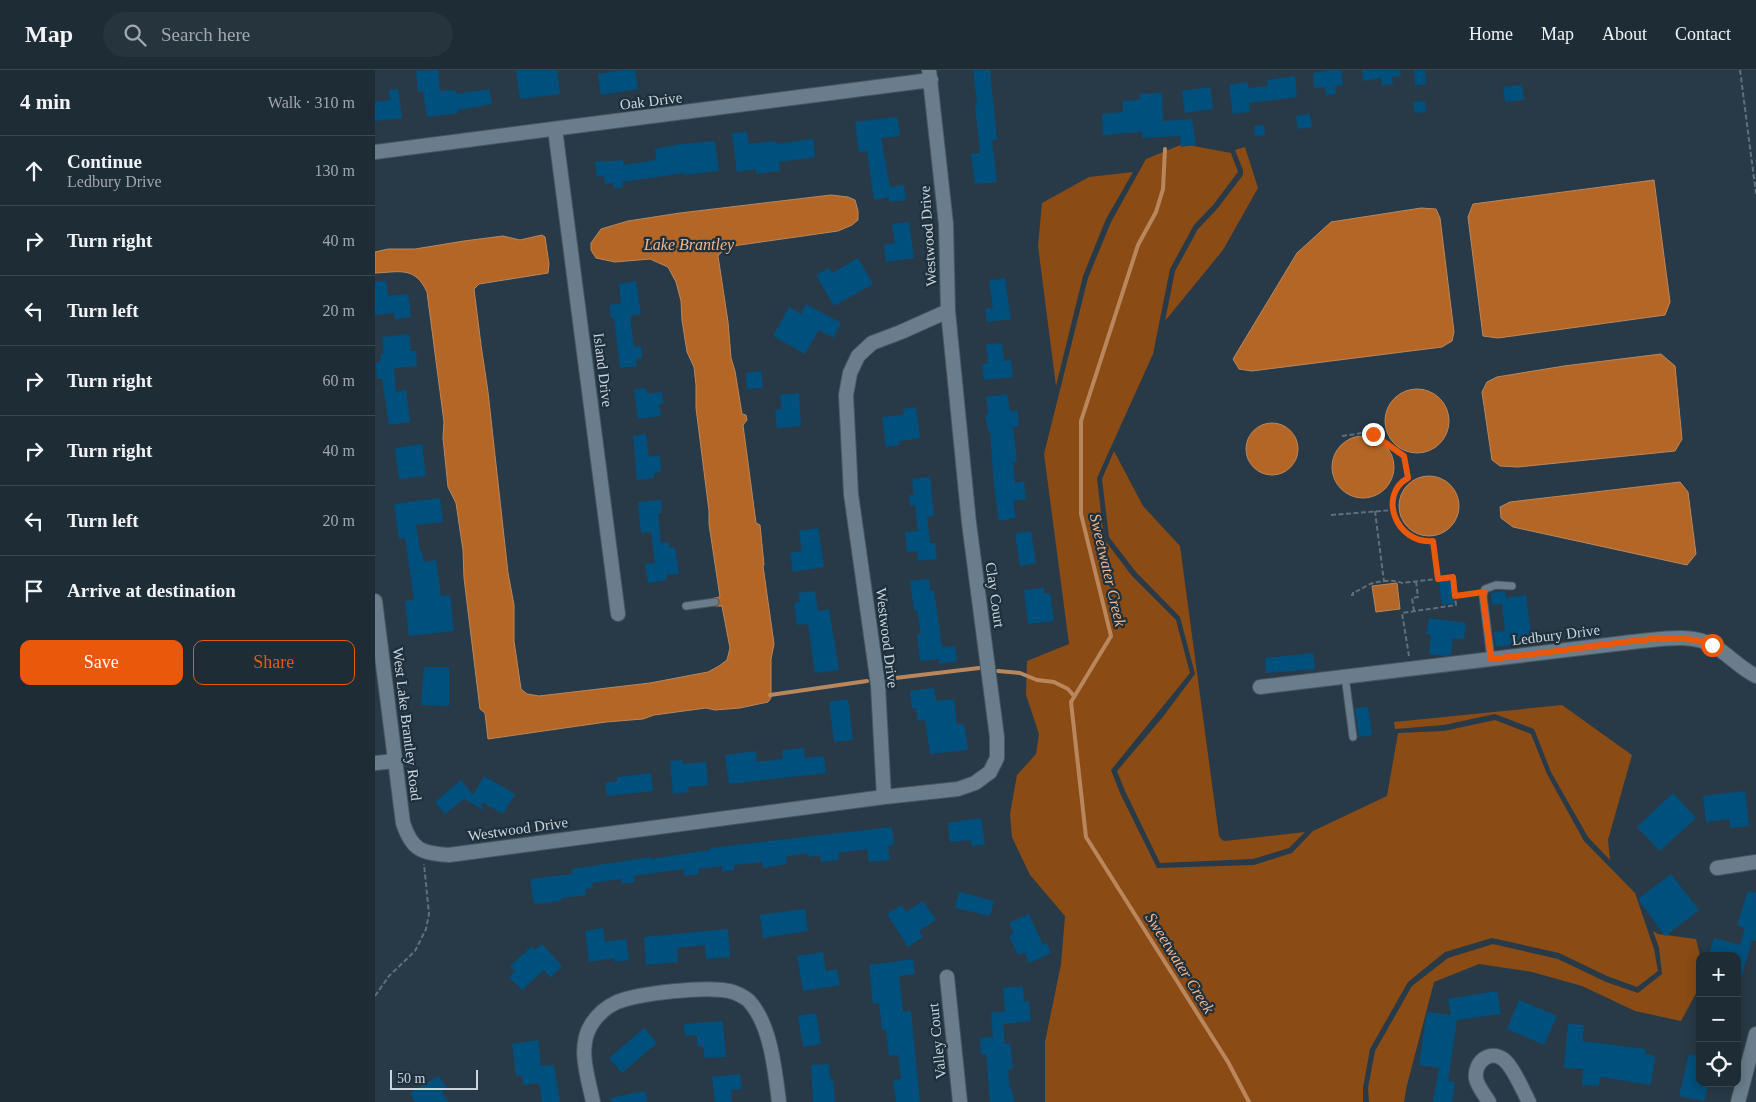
<!DOCTYPE html>
<html lang="en">
<head>
<meta charset="utf-8">
<style>
  :root { --surface:#1e2c35; --page:#26343d; --text:#f1f3f6; --muted:#a1a7ad; --line:#3c4850; --accent:#ea580c }
  body { margin:0; font-family:"Times New Roman",serif; background:var(--page); color:var(--text) }
  .controls { position:absolute; right:15px; bottom:15px; display:grid; overflow:hidden; border-radius:10px; box-shadow:0 2px 12px #0003 }
  .controls button { width:45px; height:45px; display:grid; place-items:center; padding:0; border:0; border-bottom:1px solid var(--line); background:var(--surface); color:var(--text); font:25px sans-serif }
  .scale { position:absolute; left:15px; bottom:12px; width:88px; box-sizing:border-box; padding-left:5px; border:2px solid #cbd5de; border-top:0; font-size:14px; line-height:18px; white-space:nowrap; color:#cbd5de; -webkit-text-stroke:4px #1f303d; paint-order:stroke }
  .stop { position:absolute; width:15px; height:15px; margin:-11px; border:4px solid #ea580c; border-radius:50%; background:#fff }
  .stop.end { background:#ea580c; border-color:#fff; box-shadow:0 1px 5px #0008 }
  .list { margin:0; padding:0; list-style:none }
  h2 { display:flex; justify-content:space-between; align-items:center; height:65px; margin:0; padding:0 20px; font-size:21px }
  h2 small { font-size:16px; font-weight:400; color:var(--muted) }
  .list li { display:grid; grid-template-columns:32px 1fr auto; gap:15px; align-items:center; box-sizing:border-box; height:70px; padding:0 20px; border-top:1px solid var(--line) }
  .list b { display:block; font-size:19px; white-space:nowrap }
  .list p { margin:0; font-size:16px; white-space:nowrap; color:var(--muted) }
  .list em { font-size:16px; font-style:normal; color:var(--muted) }
  .actions { display:flex; gap:10px; padding:15px 20px }
  .actions a { flex:1; padding:11px 0; border:1px solid var(--accent); border-radius:10px; text-align:center; font-size:18px; color:var(--accent) }
  .actions .main { background:var(--accent); color:#fff }
  .icon { flex:none; width:28px; height:28px; fill:none; stroke:currentColor; stroke-width:2; stroke-linecap:round; stroke-linejoin:round }
  .map { position:relative; flex:none; width:1381px; height:1032px; overflow:hidden }
  header { display:flex; align-items:center; gap:30px; box-sizing:border-box; height:70px; padding:0 25px; background:var(--surface); border-bottom:1px solid var(--line) }
  header strong { font-size:24px }
  nav { display:flex; gap:28px; margin-inline-start:auto; font-size:18px }
  .search { width:350px; height:45px; background:var(--page); display:flex; align-items:center; gap:12px; box-sizing:border-box; padding:0 18px; border-radius:28px; color:var(--muted); font-size:19px }
  main { display:flex }
  aside { flex:1; background:var(--surface) }
  .map>svg:first-child { display:block }
  .green { fill:#8a4b15 }
  .water { fill:#b36626; stroke:#ba875d }
  .lines { fill:none; stroke-linecap:round; stroke-linejoin:round }
  .stream { stroke:#ba875d; stroke-width:4 }
  .building { fill:#00507d }
  .lane-casing { stroke:#485762; stroke-width:9 }
  .street-casing { stroke:#485762; stroke-width:16 }
  .path { stroke:#606f7a; stroke-width:2; stroke-dasharray:5 2.5; stroke-linecap:butt }
  .lane { stroke:#6a7d8c; stroke-width:7 }
  .street { stroke:#6a7d8c; stroke-width:14 }
  .route { stroke:#ea580c; stroke-width:6 }
  .labels { text-anchor:middle; dominant-baseline:central; stroke-width:4.5; stroke-linejoin:round; paint-order:stroke }
  .street-label { font-size:15px; fill:#cbd5de; stroke:#1f303d }
  .water-label { font-size:16px; font-style:italic; fill:#f4b68a; stroke:#1f303d }
</style>
</head>
<body>
<header>
<strong>Map</strong>
<div class="search"><svg class="icon" aria-label="search" viewBox="0 0 24 24"><circle cx="10" cy="10" r="6"/><path d="M15 15l6 6"/></svg>Search here</div>
<nav><a>Home</a><a>Map</a><a>About</a><a>Contact</a></nav>
</header>
<main>
<aside>
<h2>4 min<small>Walk · 310 m</small></h2>
<ul class="list">
<li><svg class="icon" aria-label="ahead" viewBox="0 0 24 24"><path d="M12 20V5M6 11l6-6 6 6"/></svg><div><b>Continue</b><p>Ledbury Drive</p></div><em>130 m</em></li>
<li><svg class="icon" aria-label="right" viewBox="0 0 24 24"><path d="M7 20v-9h11M14 6l5 5-5 5"/></svg><div><b>Turn right</b></div><em>40 m</em></li>
<li><svg class="icon" aria-label="left" viewBox="0 0 24 24"><path d="M17 20v-9H6M10 6l-5 5 5 5"/></svg><div><b>Turn left</b></div><em>20 m</em></li>
<li><svg class="icon" aria-label="right" viewBox="0 0 24 24"><path d="M7 20v-9h11M14 6l5 5-5 5"/></svg><div><b>Turn right</b></div><em>60 m</em></li>
<li><svg class="icon" aria-label="right" viewBox="0 0 24 24"><path d="M7 20v-9h11M14 6l5 5-5 5"/></svg><div><b>Turn right</b></div><em>40 m</em></li>
<li><svg class="icon" aria-label="left" viewBox="0 0 24 24"><path d="M17 20v-9H6M10 6l-5 5 5 5"/></svg><div><b>Turn left</b></div><em>20 m</em></li>
<li><svg class="icon" aria-label="arrive" viewBox="0 0 24 24"><path d="M6 21V4h12l-3 4 3 4H6"/></svg><div><b>Arrive at destination</b></div></li>
</ul>
<div class="actions"><a class="main">Save</a><a>Share</a></div>
</aside>
<div class="map">
<svg width="1381" height="1032" viewBox="0 0 1381 1032">
  <rect width="100%" height="100%" fill="#283a47"/>
  <path class="green" d="M808 74 856 83 863 102 838 135 819 155 795 199 778 284 722 408 729 469 757 506 801 550 815 603 736 700 745 723 782 798 879 795 917 783 938 761 1012 726 1023 663 1069 661 1120 650 1156 664 1172 704 1209 771 1260 823 1279 879 1283 901 1262 917 1232 906 1184 883 1117 868 1070 882 1033 912 995 979 988 1018V1032H670V972L686 894 690 846 655 805 637 767 635 744 642 705 661 684 664 664 651 625 652 591 694 574 669 384 713 208 736 152 771 89Z
    M870 77 883 118 848 180 790 251 800 201 823 159 842 139 868 105V100L860 80Z
    M758 102 731 149 708 206 681 316 663 176 667 133 714 107Z
    M739 381 768 436 805 476 844 766 847 770 850 771 930 762 914 778 878 789 785 793 750 721 742 701 787 648 820 604 805 547 761 502 734 467 727 409Z
    M1187 635 1257 685 1233 770 1235 790 1213 767 1176 702 1159 659 1120 644 1069 655 1020 659 1019 652Z
    M1278 861 1283 864 1321 869 1325 886V916L1306 951 1260 941 1207 916 1157 902 1104 894 1059 912 1032 1015 1029 1032H994L993 1018 1000 981 1037 916 1073 888 1118 874 1183 889 1231 912 1263 923 1287 904 1284 878Z"/>
  <path class="water" d="M1279 110 1295 232 1290 245 1123 268 1108 266 1093 147 1098 134Z
    M456 125 473 127 480 130 483 141V150L477 155 463 161 351 177 343 186 353 252 356 288 360 301 367 344 371 345 372 350 368 355 381 453 385 455 389 495 388 496 399 574 396 589V628L393 632 365 638 340 640 331 638 279 645 268 649 231 652 113 669 110 643 105 639 89 508 88 480 81 433 73 417 68 368 69 352 52 222C40 196 25 202 0 203V182L13 179H40L89 171 128 166 145 170 167 165 170 167 174 194 173 203 104 214 99 219 106 275 113 322 133 503 139 535V571L146 619 152 624 164 626 275 613 333 602 344 596 352 590 355 578 347 536H340L339 528 345 527 334 454V441L321 338V315L319 297 312 282 307 250 306 231 301 212 293 197 275 189 240 192 221 188 216 180V173L226 159 253 151 305 143Z
    M1046 138 1061 139 1065 148 1079 262 1077 271 1067 277 877 301 864 299 858 289 922 183 956 152Z
    M1286 284 1300 296 1307 369 1300 381 1143 397 1125 396 1117 390 1107 322 1112 312 1122 307 1189 296Z
    M1010 351a32 32 0 1 1 64 0a32 32 0 1 1-64 0Z
    M871 379a26 26 0 1 1 52 0a26 26 0 1 1-52 0Z
    M957 397a31 31 0 1 1 62 0a31 31 0 1 1-62 0Z
    M1024 436a30 30 0 1 1 60 0a30 30 0 1 1-60 0Z
    M1305 412 1313 422 1321 484 1312 495 1138 457 1126 448 1125 437 1135 432Z
    M1022 513 1025 539 1001 542 997 516Z"/>
  <g class="lines">
    <path class="stream" d="M790 79 788 119 781 142 763 175 706 351V444L736 566 696 632 711 767 853 992 874 1032
      M623 601 645 603 662 610 679 612 693 619 699 626
      M512 609 604 598
      M395 625 492 611"/>
  </g>
  <path class="building" d="M63 0 65 21 80 20 81 24 114 19 117 34 83 40V43L52 47 48 21 43 22 41 1Z
    M141 0H182L185 24 145 29Z
    M249 0H260L263 19 226 25 223 4Z
    M598 0H615L622 70 617 71 622 112 600 114 596 84 605 83 600 35 602 34Z
    M958 0H966L968 15 960 16 961 24 951 25 950 17 939 18 938 3Z
    M987 0H1025L1026 6 1017 7 1018 14 1007 16 1006 8 988 11Z
    M1039 0H1050L1051 14 1040 16Z
    M920 6 922 27 874 33 875 42 858 44 854 15 873 12V18L893 16 892 10Z
    M1147 15 1149 30 1130 32 1128 17Z
    M835 17 838 39 810 43 807 21Z
    M23 19 27 48 0 51V32L15 30 14 20Z
    M787 23 788 51 817 49 821 75 806 77 805 66 767 68V62L728 65 727 44 748 42V31L765 30 764 24Z
    M1050 31 1051 42 1040 43 1038 32Z
    M935 44 937 57 923 59 921 46Z
    M522 47 525 66 506 68 515 117 529 115 531 130 514 132V127L499 130 492 81 484 82 480 52Z
    M889 55 890 65 880 66 879 56Z
    M372 62 374 74 401 71 402 74 438 69 440 87 404 92 405 101 381 104V99L362 102 357 63Z
    M340 71 344 101 310 105V103L247 112 248 117 239 119 238 113 230 114 229 106 222 107 220 92 229 91 230 92 248 90 249 95 281 90 280 79 306 74Z
    M534 152 539 188 511 192 509 175 520 173 517 154Z
    M483 188 498 214 459 236 441 205 454 198 457 203Z
    M630 208 636 249 612 252 610 239 618 238 614 211Z
    M11 211 13 226 33 224 36 247 20 249 19 243 0 245V212Z
    M261 211 266 244 255 246 259 277 266 276 267 288H261L262 296 245 298 239 248H236L234 235 246 233 244 214Z
    M431 234 466 253 458 268 444 260 430 284 398 266 414 237 426 244Z
    M34 264 36 281H41L42 296 19 298 21 322 31 320 35 352 14 355 7 309H2L1 293 6 292 5 284H9L7 267Z
    M627 273 629 291 636 290 638 307 609 310 607 294 613 293 611 274Z
    M386 301 388 318 372 319 371 303Z
    M271 318 272 324 287 322 289 333 284 334 286 346 263 349 259 320Z
    M424 323 426 356 402 358 400 340 407 339 405 325Z
    M632 324 635 341 642 340 644 356 638 357 642 392H638L640 413 649 411 651 429 638 431 641 448 624 451 619 416 615 361H613L610 345 613 344 611 327Z
    M541 337 545 368 524 371 525 375 511 377 507 347 529 345 528 339Z
    M271 364 274 387 285 385 286 402 279 403V408L262 410 258 366Z
    M47 374 51 406 24 409 20 378Z
    M555 407 559 446 552 447 555 473H560L562 489 543 491 542 481 532 482 530 462 543 461 540 435 535 436 534 425H539L537 409Z
    M65 428 68 452 41 455 45 481H47L49 492 61 490 66 526 75 525 79 561 34 566 30 531 39 530 30 468 24 469 19 434Z
    M286 430 287 443H283L286 473 294 472V478L300 477 304 504 291 505 292 510 273 513 270 494 280 493 276 462 266 463 263 432Z
    M443 458 449 497 418 502 415 483 427 481 424 461Z
    M656 461 661 493 645 496 640 464Z
    M554 509 555 521 559 520 567 577 580 576 582 591 564 594V589L545 591 542 564H546L542 540 539 541 535 511Z
    M1077 510 1080 533 1067 535 1064 512Z
    M669 518V524L675 523 679 551 653 554 649 520Z
    M440 521 443 541 454 539 464 600 440 603 433 554 422 555 419 533 425 532 423 523Z
    M1130 521 1131 528 1151 525 1157 572 1121 577 1119 562 1130 561 1127 534 1117 535 1116 523Z
    M1054 548 1091 553 1089 569 1078 568 1076 585 1069 586 1054 584 1056 565 1051 564Z
    M938 583 940 599 891 603 890 588Z
    M49 597H74V636L46 635Z
    M559 618 561 631 579 629 582 655 589 654 593 680 555 684 550 650 543 651 541 638 537 639 535 621Z
    M473 629 478 670 459 672 454 632Z
    M993 637 997 665 984 667 980 638Z
    M429 678 430 688 449 686 451 703 354 714 350 685 381 681 382 692 408 689 407 680Z
    M307 690 308 694 331 692 333 715 313 717 314 722 298 724 295 691Z
    M276 703 278 721 232 726 230 713 242 711V707Z
    M109 706 140 724 128 744 108 732 106 735 110 741 89 729 70 744 60 732 86 710 98 725Z
    M1370 721 1374 756 1355 758 1354 749 1331 752 1328 726Z
    M1298 723 1321 748 1285 781 1262 757Z
    M606 748 610 775 597 776 596 770 575 772 573 753Z
    M517 757 519 775 513 776 515 790 494 792 492 779 463 783 464 790 446 792 445 785 433 787 432 783 411 786 412 794 388 798 387 792 359 795V800L347 802V796L323 799 324 804 310 806 308 799 259 806 260 812 247 814 246 809 217 813 218 818 210 819 211 825 186 828V831L159 834 155 809 197 804V799L276 787V789L335 780V778Z
    M1296 804 1324 840 1290 866 1263 829Z
    M1373 821 1381 823V871L1377 870 1365 912 1362 911V886H1341L1334 884 1339 868 1365 875 1370 858 1362 855Z
    M584 822 619 831 615 846 580 838Z
    M548 831 561 850 544 861 548 867 533 877 512 844 527 835 531 842Z
    M430 839 433 861 388 868 385 845Z
    M654 844 668 875 672 873 676 883 654 893 649 882 643 885 634 866 639 863 634 853Z
    M228 858 230 872 251 869 254 890 240 892 239 888 214 892 210 861Z
    M353 859 355 887 331 889 330 875 302 878 303 892 271 895 269 867Z
    M167 874 187 896 175 908 169 900 147 920 134 907 140 901 135 896 156 877 160 880Z
    M448 882 451 901 462 899 465 915 428 921 422 886Z
    M538 889 540 904 524 906 528 942 536 941 545 1032H521L518 1010 526 1009 523 985 514 986 511 960H507L504 933 498 934 494 895Z
    M648 916 649 931H654L656 951 628 954 630 974 635 973 638 999 633 1000 635 1019H637L639 1032H615L611 984H606L605 968 618 967 616 943 630 941 628 918Z
    M1122 921 1126 944 1082 950 1073 1011 1080 1012 1077 1032H1058L1064 998 1044 995 1052 942 1076 945 1073 929Z
    M1144 930 1182 946 1169 975 1132 959Z
    M441 943 446 974 428 977 423 946Z
    M348 951 351 987 330 988 328 976H322V965L310 966 309 954Z
    M1193 954 1209 955 1207 971 1271 979 1270 984 1280 986 1276 1015 1225 1007 1224 1016 1207 1015 1208 999 1189 998Z
    M269 958 282 973 247 1003 234 988Z
    M163 970 166 996 179 995 185 1032H167L164 1013 148 1015 147 1005 141 1006 137 974Z
    M1314 984 1325 987V1013H1334L1329 1031 1304 1026Z
    M454 994 455 1009H458L460 1032H438L436 995Z
    M365 1004 367 1019 356 1020 357 1032H340L337 1007Z
    M64 1006 72 1018 67 1022 73 1032H40L35 1023Z
    M270 1021 272 1032H236V1028Z"/>
  <g class="lines">
    <g class="lane-casing">
      <path id="lane" d="M311 536 340 532
        M1116 589 1108 526 1110 519 1121 515 1137 516
        M970 606 978 667"/>
    </g>
    <g class="street-casing">
      <path id="street" d="M180 59 243 544
        M0 82 556 10
        M0 531 28 753C37 780 46 783 74 785L509 727 583 719 600 713 615 702 622 688V667L594 453 573 241 571 154 554 0
        M885 617 1257 572C1283 570 1316 562 1339 576 1354 585 1365 598 1381 606
        M0 693 20 691
        M509 727 503 615 476 424 471 325 475 303 483 286 497 273 526 262 573 241
        M1342 798 1381 792
        M572 907 585 1032
        M218 1032C213 1007 202 978 216 955 222 945 231 937 242 932 265 923 330 916 354 921 360 922 370 927 374 931 396 955 400 1001 404 1032
        M1114 1032C1110 1025 1102 1016 1101 1008 1099 993 1114 979 1128 989 1138 996 1148 1021 1154 1032
        M1363 1032 1381 964"/>
    </g>
    <path class="path" d="M1365 0 1381 124
      M967 366 987 363 999 364 1029 386 1033 408C1008 422 1017 462 1042 470 1047 472 1052 471 1058 471L1063 509
      M1000 441 1009 512
      M956 445 1018 440
      M976 525H978V522C985 521 987 518 993 515 1000 511 1020 509 1027 513L1078 507 1080 526
      M1039 541 1037 528 1043 527 1041 511
      M1034 586 1027 543 1081 535 1080 526 1100 523
      M0 926 14 906 40 881 51 859 54 844 49 794"/>
    <use href="#lane" class="lane"/>
    <use href="#street" class="street"/>
  </g>
  <g class="lines">
    <path class="route" d="M998 364 1029 386 1033 408C1003 424 1020 474 1058 471L1063 509 1078 507 1080 526 1109 522 1108 526 1116 589C1151 585 1185 581 1219 576 1255 572 1303 561 1337 575"/>
  </g>
  <g class="labels">
    <g class="street-label">
      <text transform="translate(276 31) rotate(-7)">Oak Drive</text>
      <text transform="translate(553 166) rotate(-94)">Westwood Drive</text>
      <text transform="translate(228 300) rotate(83)">Island Drive</text>
      <text transform="translate(620 525) rotate(82)">Clay Court</text>
      <text transform="translate(1181 565) rotate(-7)">Ledbury Drive</text>
      <text transform="translate(512 568) rotate(83)">Westwood Drive</text>
      <text transform="translate(32 654) rotate(83)">West Lake Brantley Road</text>
      <text transform="translate(143 759) rotate(-8)">Westwood Drive</text>
      <text transform="translate(562 971) rotate(-96)">Valley Court</text>
    </g>
    <g class="water-label">
      <text x="314" y="174">Lake Brantley</text>
      <text transform="translate(733 500) rotate(77)">Sweetwater Creek</text>
      <text transform="translate(805 893) rotate(58)">Sweetwater Creek</text>
    </g>
  </g>
</svg>
<div class="controls">
<button>+</button>
<button>−</button>
<button><svg class="icon" aria-label="locate" viewBox="0 0 24 24"><circle cx="12" cy="12" r="6"/><path d="M12 2v4M12 18v4M2 12h4M18 12h4"/></svg></button>
</div>
<div class="scale">50 m</div>
<div class="stop" style="left:1337px;top:575px"></div>
<div class="stop end" style="left:998px;top:364px"></div>
</div>
</main>
</body>
</html>
